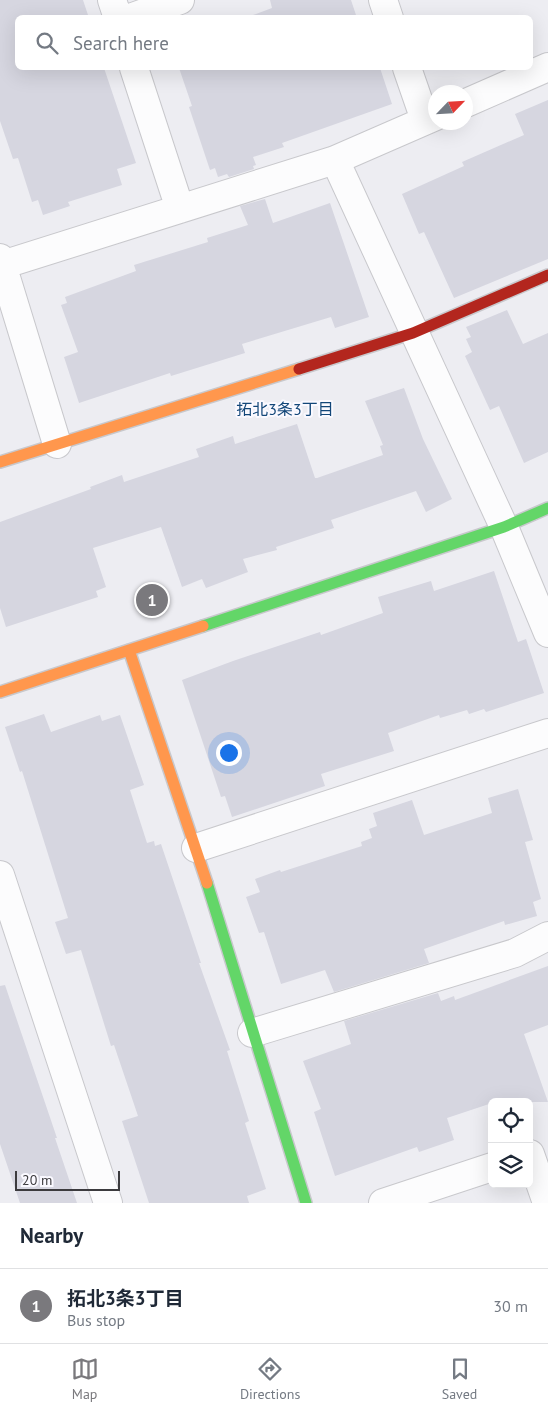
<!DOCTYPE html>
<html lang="en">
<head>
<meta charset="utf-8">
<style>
  :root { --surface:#fff; --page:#f2f2f3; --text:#1f2937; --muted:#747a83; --line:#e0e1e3; --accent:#7a797d }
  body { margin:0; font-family:"PT Sans","Noto Sans JP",sans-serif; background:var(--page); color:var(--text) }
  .controls { position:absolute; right:15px; bottom:15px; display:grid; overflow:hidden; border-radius:8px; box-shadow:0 5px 20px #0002 }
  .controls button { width:45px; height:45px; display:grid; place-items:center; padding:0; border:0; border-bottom:1px solid var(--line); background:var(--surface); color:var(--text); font:25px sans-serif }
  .compass { position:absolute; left:428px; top:85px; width:45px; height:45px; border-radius:50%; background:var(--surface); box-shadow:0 5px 20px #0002; rotate:65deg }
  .scale { position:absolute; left:15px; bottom:12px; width:105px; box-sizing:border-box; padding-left:5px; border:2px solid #3c3b3e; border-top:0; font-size:14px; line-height:18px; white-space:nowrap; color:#3c3b3e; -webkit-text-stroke:4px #faf9ff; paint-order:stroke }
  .you { position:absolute; left:228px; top:752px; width:18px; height:18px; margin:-12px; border:4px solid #fff; border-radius:50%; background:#1a73e8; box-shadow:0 0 0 8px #1a73e833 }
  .badge { display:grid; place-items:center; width:32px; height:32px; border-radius:50%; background:var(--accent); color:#fff; font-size:16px; font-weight:700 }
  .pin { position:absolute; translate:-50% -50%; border:2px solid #fff; box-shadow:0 1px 5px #0006 }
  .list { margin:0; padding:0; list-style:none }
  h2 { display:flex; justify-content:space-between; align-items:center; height:65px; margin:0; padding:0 20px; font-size:21px }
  h2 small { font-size:16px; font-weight:400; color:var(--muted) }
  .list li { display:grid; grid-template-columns:32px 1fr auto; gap:15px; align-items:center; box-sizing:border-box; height:75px; padding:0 20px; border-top:1px solid var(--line) }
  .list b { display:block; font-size:19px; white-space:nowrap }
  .list p { margin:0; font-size:16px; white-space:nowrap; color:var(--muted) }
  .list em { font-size:16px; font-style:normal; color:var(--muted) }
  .icon { flex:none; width:28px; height:28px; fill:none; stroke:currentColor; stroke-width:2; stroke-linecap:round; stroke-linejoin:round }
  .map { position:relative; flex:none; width:548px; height:1203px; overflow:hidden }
  .search { position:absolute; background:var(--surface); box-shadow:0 5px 20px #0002; left:15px; right:15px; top:15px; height:55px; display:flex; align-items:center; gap:12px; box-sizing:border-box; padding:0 18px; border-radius:8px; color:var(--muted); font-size:19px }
  .sheet { height:140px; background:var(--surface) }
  nav { display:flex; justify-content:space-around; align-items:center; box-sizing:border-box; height:70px; border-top:1px solid var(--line); background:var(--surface); font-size:14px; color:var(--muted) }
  nav a { display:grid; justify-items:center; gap:2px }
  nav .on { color:var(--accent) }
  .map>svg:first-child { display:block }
  .building { fill:#d6d6e0 }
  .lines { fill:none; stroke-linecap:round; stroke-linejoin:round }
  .street-casing { stroke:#c8c8cc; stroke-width:30 }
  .fast-casing { stroke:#c8c8cc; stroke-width:14 }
  .slow-casing { stroke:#c8c8cc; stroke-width:14 }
  .jam-casing { stroke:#c8c8cc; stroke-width:14 }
  .street { stroke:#fcfcfd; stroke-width:28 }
  .fast { stroke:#63d668; stroke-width:11 }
  .slow { stroke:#ff974d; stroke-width:11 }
  .jam { stroke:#b3261e; stroke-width:11 }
  .labels { text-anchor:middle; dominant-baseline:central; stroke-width:4; stroke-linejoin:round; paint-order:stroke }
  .neighbourhood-label { font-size:16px; fill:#124678; stroke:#faf9ff }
</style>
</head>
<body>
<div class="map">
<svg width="548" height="1203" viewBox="0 0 548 1203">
  <rect width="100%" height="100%" fill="#ededf2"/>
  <path class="building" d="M0 0H83L89 18H18V68H104L136 163 117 169 122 185 68 202 70 206 43 215 38 200 32 202 18 158 13 159 0 121Z
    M270 0H351L357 18H254L253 15 272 8Z
    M179 68H380L392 104 282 143 284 147 253 157 256 165 253 166 254 169 229 177 227 174 218 177 215 168 210 170 189 107 192 106Z
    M548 100V259L454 298 424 232 419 234 402 194 464 166 462 162 524 135 515 114Z
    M265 199 273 223 330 203 369 317 335 328 331 317 242 344 245 353 171 376 170 373 79 403 64 357 78 352 61 305 67 303 65 297 136 271 134 265 208 242 207 238 248 225 240 206Z
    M507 310 523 344 548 333V452L524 463 499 406 490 410 465 356 472 352 466 339 471 337 466 327Z
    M404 388 423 439 452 499 426 512 416 491 331 520 334 528 276 547 277 550 243 559 248 572 206 588 202 579 182 587 161 527 93 548 106 587 96 591 98 597 6 627 0 608V522L91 489 90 487 122 475 124 482 199 457 196 449 233 436 235 444 297 424 315 478H317L383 455 380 446 383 445 365 401Z
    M494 571 518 642 526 639 544 693 486 712 484 709 469 714 467 710 440 718 439 715 388 733 394 751 321 774 325 786 232 817 225 796 221 797 182 680 233 661 320 632 321 635 383 613 378 597 431 581 434 591Z
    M44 714 51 732 100 715 102 721 120 715 144 785 130 790 147 843 154 841 155 846 161 844 201 963H199L230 1050 227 1051 249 1121 245 1123 266 1189 247 1196 249 1203H149L122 1121 138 1116 114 1045 111 1046 81 950 66 954 55 922 68 918 22 771 20 772 5 727Z
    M518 789 533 840 525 842 541 899 533 902 537 916 505 925 504 921 424 949 429 963 334 992 325 970 281 984 264 932 259 933 246 897 260 892 255 879 280 870 281 872 362 846 361 842 372 838 369 829 377 826 373 813 412 800 424 835 492 813 488 798Z
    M548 966V1025L524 1034 548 1102H492V1103L447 1118 454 1140 419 1152 417 1147 335 1176 314 1112 321 1109 303 1061 351 1044 344 1021 438 993 441 1001 454 996 455 1000Z
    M5 985 57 1138H55L77 1203H20L0 1144V986Z"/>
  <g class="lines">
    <g class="street-casing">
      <path id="street" d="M112 0 118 18
        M383 0 389 18
        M130 18 180 0
        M134 68 180 209
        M407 68 425 120
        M466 103 548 67
        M335 160 504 527 548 633
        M0 258 57 444
        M2 265 335 160 436 116
        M196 848 548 733
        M0 875 108 1203
        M252 1033 515 953 548 936
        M530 1154 547 1203
        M383 1203 492 1167"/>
    </g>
    <g class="fast-casing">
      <path id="fast" d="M203 626 504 527 548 508
        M207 883 306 1203"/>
    </g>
    <g class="slow-casing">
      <path id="slow" d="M0 462 299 369
        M129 650 207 883
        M0 692 203 626"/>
    </g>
    <g class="jam-casing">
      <path id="jam" d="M299 369 413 333 548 275"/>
    </g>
    <use href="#street" class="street"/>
    <use href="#fast" class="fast"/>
    <use href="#slow" class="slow"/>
    <use href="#jam" class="jam"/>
  </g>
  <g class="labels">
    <g class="neighbourhood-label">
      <text x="285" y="409">拓北3条3丁目</text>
    </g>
  </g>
</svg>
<div class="controls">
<button><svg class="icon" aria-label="locate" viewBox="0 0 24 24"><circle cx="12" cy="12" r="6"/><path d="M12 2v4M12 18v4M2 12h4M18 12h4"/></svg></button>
<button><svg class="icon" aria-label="layers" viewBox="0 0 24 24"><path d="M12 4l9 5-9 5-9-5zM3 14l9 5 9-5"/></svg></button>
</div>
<svg class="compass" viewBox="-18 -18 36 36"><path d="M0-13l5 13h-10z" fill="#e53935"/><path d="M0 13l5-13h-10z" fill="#747a83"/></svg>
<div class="scale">20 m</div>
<div class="you"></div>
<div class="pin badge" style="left:152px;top:600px">1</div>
<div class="search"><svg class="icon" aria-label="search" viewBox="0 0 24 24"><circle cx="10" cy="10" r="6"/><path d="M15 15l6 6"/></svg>Search here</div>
</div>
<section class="sheet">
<h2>Nearby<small></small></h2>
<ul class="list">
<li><span class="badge">1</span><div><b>拓北3条3丁目</b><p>Bus stop</p></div><em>30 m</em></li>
</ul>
</section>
<nav>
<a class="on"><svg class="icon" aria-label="map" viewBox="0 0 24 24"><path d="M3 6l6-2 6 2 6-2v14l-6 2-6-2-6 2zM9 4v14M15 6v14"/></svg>Map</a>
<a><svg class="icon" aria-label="directions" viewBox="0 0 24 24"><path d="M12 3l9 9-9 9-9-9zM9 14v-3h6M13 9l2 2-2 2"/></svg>Directions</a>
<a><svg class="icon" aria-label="saved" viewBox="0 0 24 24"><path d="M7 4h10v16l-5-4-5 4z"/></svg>Saved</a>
</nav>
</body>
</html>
